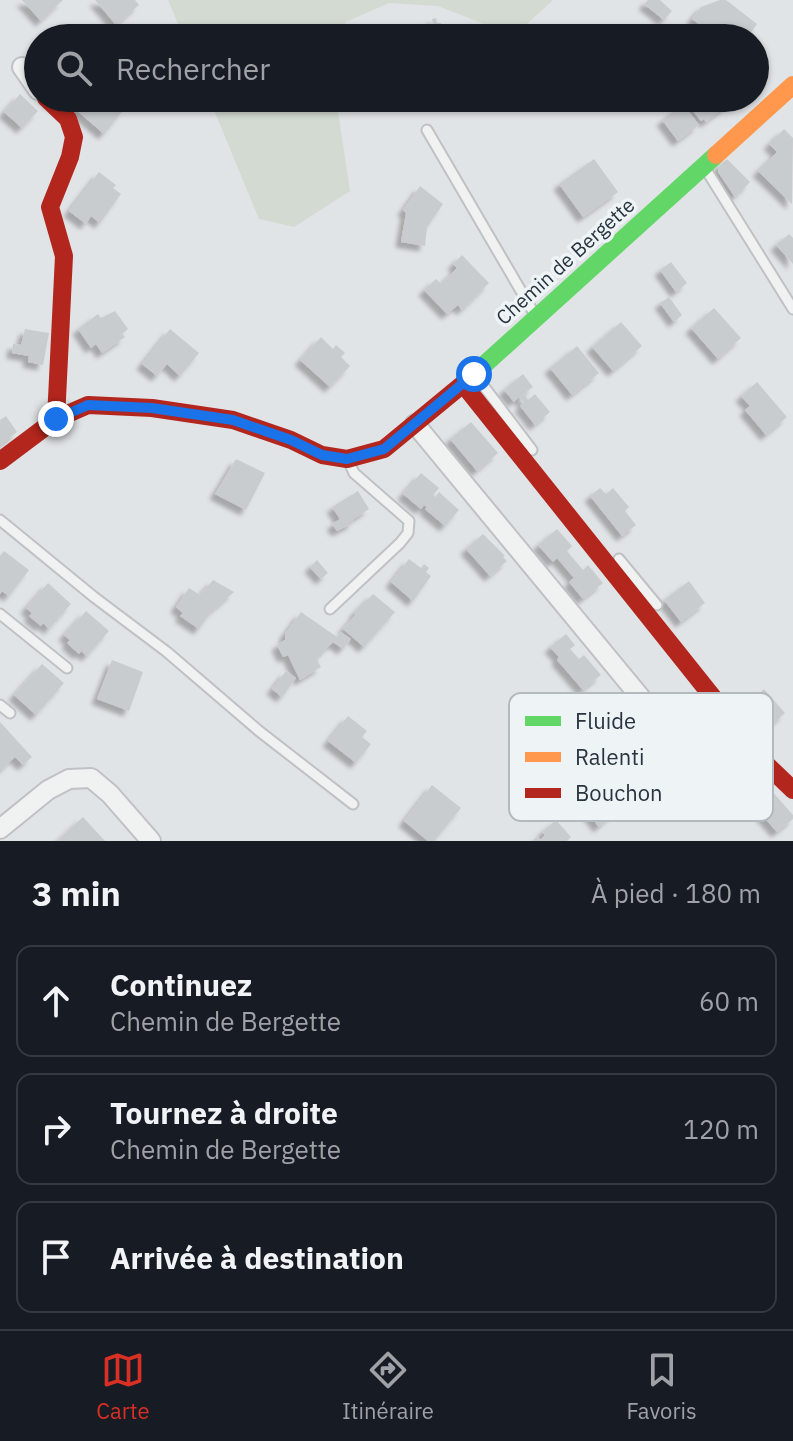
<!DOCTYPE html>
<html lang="fr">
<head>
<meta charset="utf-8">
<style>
  :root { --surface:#171b24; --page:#20242c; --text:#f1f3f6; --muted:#9ea1a6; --line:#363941; --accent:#d93025 }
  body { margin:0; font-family:"IBM Plex Sans",sans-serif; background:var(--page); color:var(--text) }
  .stop { position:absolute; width:24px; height:24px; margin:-18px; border:6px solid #1a73e8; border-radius:50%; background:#fff }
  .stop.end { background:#1a73e8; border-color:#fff; box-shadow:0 2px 8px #0008 }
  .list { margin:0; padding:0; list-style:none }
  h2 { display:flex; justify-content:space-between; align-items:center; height:104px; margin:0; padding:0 32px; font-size:34px }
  h2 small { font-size:26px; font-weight:400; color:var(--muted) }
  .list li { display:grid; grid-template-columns:52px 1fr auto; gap:24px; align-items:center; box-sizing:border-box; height:112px; margin:0 16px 16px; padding:0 16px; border:2px solid var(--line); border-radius:16px }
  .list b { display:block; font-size:30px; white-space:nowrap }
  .list p { margin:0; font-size:26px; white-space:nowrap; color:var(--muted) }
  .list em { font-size:26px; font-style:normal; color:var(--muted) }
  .icon { flex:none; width:44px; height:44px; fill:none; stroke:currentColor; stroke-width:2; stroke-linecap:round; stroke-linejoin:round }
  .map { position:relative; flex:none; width:793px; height:841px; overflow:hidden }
  .search { position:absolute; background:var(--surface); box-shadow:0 2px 6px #0004; left:24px; right:24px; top:24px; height:88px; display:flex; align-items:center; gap:20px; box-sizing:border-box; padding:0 28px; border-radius:44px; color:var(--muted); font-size:30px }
  .sheet { height:488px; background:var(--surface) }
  nav { display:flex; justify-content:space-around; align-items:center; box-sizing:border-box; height:112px; border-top:2px solid var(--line); background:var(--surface); font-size:22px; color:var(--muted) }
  nav a { display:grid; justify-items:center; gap:4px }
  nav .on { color:var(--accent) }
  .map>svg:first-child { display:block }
  .green { fill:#d3dad1 }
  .building { fill:#c9ccce; filter:url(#shadow) }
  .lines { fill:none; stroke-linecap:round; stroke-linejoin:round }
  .lane-casing { stroke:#bfc2c4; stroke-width:13 }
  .street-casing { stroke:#bfc2c4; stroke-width:22 }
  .lane { stroke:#f0f2f2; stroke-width:9 }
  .street { stroke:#f0f2f2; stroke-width:18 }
  .fast { stroke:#63d668; stroke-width:18 }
  .slow { stroke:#ff974d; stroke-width:18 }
  .jam { stroke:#b3261e; stroke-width:18 }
  .route { stroke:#1a73e8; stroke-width:10 }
  .labels { text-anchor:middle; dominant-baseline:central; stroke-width:7; stroke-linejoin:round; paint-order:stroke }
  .street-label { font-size:20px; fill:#28343f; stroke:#eef3f6 }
  .key { fill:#eef3f6; stroke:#b3babf; stroke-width:2 }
  .key-label { font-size:22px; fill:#28343f }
</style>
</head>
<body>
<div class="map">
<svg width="793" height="841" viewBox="0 0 793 841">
  <defs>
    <filter id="shadow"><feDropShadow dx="-5.5" dy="5.5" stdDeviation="2" flood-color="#0004"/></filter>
  </defs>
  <rect width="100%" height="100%" fill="#e1e4e6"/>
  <path class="green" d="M168 0H553L526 25 497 29 438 6 389 3 346 22 340 38H184Z
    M209 98H336L350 191 294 227 259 219Z"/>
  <path class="building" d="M22 0H63L41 21Z
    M95 0H135L139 5 116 25Z
    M648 0H660L672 11 664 20 644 4Z
    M720 0H726L757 24 747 38H726L720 33 717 37 692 19 701 7Z
    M436 18 437 23H441L443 38H411L409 28 433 24 432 19Z
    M20 94 38 111 22 128 4 112Z
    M84 98H111L124 109 104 134 75 109Z
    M689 98H730L733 101 706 122 704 119 701 121 685 101Z
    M683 104 699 125 678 141 662 120Z
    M784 129 793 138 792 204 758 171 777 152 769 144Z
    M594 159 618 192 583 217 559 184Z
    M727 159 750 182 735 197 718 172 719 166Z
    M99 172 116 185 113 188 121 194 100 223 91 216 86 224 69 211Z
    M420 186 443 204 427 227 425 246 401 242 406 213 403 210Z
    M789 234 793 238V264L776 245Z
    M462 255 489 283 462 310 458 305 447 314 424 290 436 279 441 284 457 268 453 264Z
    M671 262 687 283 676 292 660 270Z
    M669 297 682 315 674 322 660 303Z
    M714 308 741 338 718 359 691 328Z
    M115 311 128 329 122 334 125 337 102 353 96 344 91 348 78 329 98 314 101 318Z
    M621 322 642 346 613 371 592 347Z
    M25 329 49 333 43 365 28 362 29 356 12 353 13 344 21 345Z
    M170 329 199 353 180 376 167 364 157 376 142 364Z
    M321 337 333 349 336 345 345 353 341 357 350 366 330 387 300 360Z
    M577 346 599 373 572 395 550 368Z
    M523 374 533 387 524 394 528 400 535 394 550 412 535 425 520 406 524 403 519 397 514 402 504 390Z
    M757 382 787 417 766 435 745 410 750 406 741 396Z
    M6 416 17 432 0 445V420Z
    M471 422 498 453 477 471 450 439Z
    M236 459 265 473 246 510 215 494Z
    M421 473 439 488 433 495 435 497 439 492 459 510 445 526 425 509 427 507 424 505 421 509 403 494Z
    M600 488 606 494 613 488 629 507 625 511 636 525 622 536 590 496Z
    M358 491 369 509 352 520 353 523 337 531 332 524 340 519 332 507Z
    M557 529 572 546 567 551 583 570 588 565 603 583 583 599 569 582 574 578 557 558 553 562 538 545Z
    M483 534 505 556 503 557 507 561 490 576 466 549Z
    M4 551 29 570 9 596 2 591 0 594V556Z
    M409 559 421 568 424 564 429 568 426 572 431 576 413 601 391 582Z
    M317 560 328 573 321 579 310 567Z
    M213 580 234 592 212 611 199 629 180 616 183 613 176 607 189 588 200 595Z
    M689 581 705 603 681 622 664 600Z
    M48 583 71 604 49 629 43 623 41 626 29 616 32 613 26 608Z
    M373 594 395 612 364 647 343 629 356 614 354 613Z
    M86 611 109 631 87 656 81 651 79 654 67 643 70 640 64 635Z
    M301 612 337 637 341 632 351 639 343 649 333 642 321 654V657L316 658 321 667 300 680 288 655 283 657 277 645 285 640V634Z
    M566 634 575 645 570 649 579 659 584 655 601 675 583 690 557 660 559 657 550 647Z
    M112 660 143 672 129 711 97 699Z
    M42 664 64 683 36 715 14 695Z
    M286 671 296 678 282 697 272 689Z
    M764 689 785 713 766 730 745 706Z
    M348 716 367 731 362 737 371 744 356 763 328 741Z
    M0 722 32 757 23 765 15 757 0 771Z
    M757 774 793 815V819L777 832 739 789Z
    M609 780 626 802 599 827 578 800 599 784 601 786Z
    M432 785 461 808 434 841H428L404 821Z
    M83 817 105 841H57Z
    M556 820 571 837 567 841H532L537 836 540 840 545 835 542 832Z"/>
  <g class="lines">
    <g class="lane-casing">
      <path id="lane" d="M427 130 535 315
        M705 168 793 309
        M476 376 532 450
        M0 520 94 597 167 652 259 731 353 804
        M619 559 657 605
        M330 609 400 543 408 533 409 521 354 473 348 460
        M0 614 67 668
        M0 705 10 713"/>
    </g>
    <g class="street-casing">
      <path id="street" d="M22 67 38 90
        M415 424 670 733 669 756
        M0 829 48 790 69 779 91 778 110 794 151 841"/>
    </g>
    <use href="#lane" class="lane"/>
    <use href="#street" class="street"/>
    <path class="fast" d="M463 384 716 155"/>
    <path class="slow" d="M716 155 793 85"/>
    <path class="jam" d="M46 98 68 119 74 137 70 157 50 207 64 256 56 419
      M463 384 767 765 793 790
      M0 461 56 419 88 405 152 408 233 420 291 440 322 455 347 459 384 449 463 384"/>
  </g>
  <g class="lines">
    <path class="route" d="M56 419 88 405 152 408 233 420 291 440 322 455 347 459 384 449 474 374"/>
  </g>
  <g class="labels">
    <g class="street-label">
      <text transform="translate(565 261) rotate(-42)">Chemin de Bergette</text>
    </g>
  </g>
  <rect x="509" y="693" width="264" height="128" rx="12" class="key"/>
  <rect x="525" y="716" width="36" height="10" fill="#63d668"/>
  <rect x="525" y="752" width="36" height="10" fill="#ff974d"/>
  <rect x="525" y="788" width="36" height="10" fill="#b3261e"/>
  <g class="key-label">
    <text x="575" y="729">Fluide</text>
    <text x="575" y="765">Ralenti</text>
    <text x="575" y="801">Bouchon</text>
  </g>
</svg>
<div class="stop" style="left:474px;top:374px"></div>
<div class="stop end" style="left:56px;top:419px"></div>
<div class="search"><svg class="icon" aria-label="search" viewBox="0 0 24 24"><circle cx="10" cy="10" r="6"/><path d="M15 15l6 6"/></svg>Rechercher</div>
</div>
<section class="sheet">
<h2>3 min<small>À pied · 180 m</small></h2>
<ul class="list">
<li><svg class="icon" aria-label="ahead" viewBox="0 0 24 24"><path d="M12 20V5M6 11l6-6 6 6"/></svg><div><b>Continuez</b><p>Chemin de Bergette</p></div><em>60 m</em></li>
<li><svg class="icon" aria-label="right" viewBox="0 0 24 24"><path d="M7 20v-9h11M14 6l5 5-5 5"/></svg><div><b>Tournez à droite</b><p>Chemin de Bergette</p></div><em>120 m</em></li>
<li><svg class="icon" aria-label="arrive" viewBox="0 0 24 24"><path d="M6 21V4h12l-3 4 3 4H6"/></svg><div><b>Arrivée à destination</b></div></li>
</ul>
</section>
<nav>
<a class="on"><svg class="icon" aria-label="map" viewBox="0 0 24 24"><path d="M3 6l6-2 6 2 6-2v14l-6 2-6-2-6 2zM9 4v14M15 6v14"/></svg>Carte</a>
<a><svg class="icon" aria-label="directions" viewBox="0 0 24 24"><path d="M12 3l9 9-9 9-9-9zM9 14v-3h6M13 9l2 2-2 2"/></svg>Itinéraire</a>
<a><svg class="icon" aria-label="saved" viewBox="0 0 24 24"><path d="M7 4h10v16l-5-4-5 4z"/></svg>Favoris</a>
</nav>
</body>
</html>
